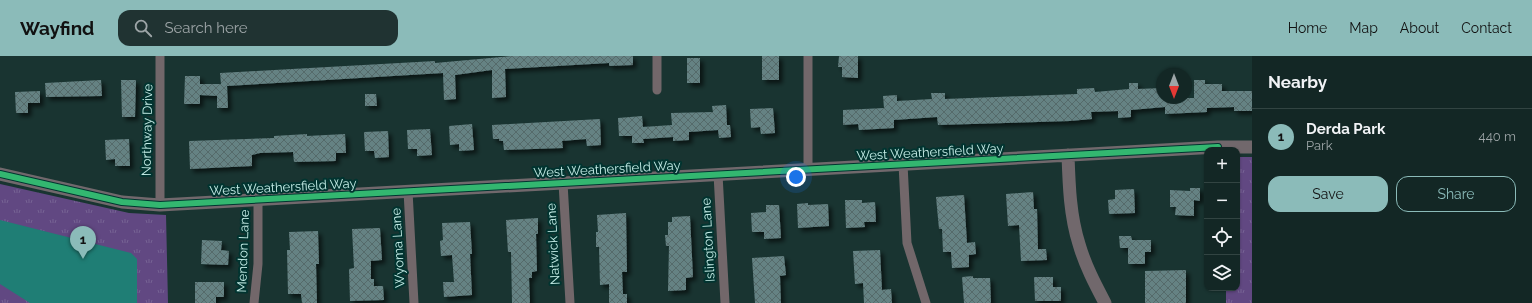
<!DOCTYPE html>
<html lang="en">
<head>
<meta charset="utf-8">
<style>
  :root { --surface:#132725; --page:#203332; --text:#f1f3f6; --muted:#9da5a7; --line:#324442; --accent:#8bbbb9 }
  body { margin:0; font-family:Raleway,sans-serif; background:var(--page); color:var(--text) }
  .controls { position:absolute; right:12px; bottom:12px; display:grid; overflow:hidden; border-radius:8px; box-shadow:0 1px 3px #0004 }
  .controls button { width:36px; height:36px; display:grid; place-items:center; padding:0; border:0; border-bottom:1px solid var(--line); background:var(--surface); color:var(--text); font:20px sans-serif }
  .compass { position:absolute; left:1156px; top:12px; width:36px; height:36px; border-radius:50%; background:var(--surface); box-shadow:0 1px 3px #0004; rotate:180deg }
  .you { position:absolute; left:796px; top:121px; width:14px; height:14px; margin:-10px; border:3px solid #fff; border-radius:50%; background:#1a73e8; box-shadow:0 0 0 6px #1a73e833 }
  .badge { display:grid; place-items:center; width:26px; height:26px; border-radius:50%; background:var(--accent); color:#111; font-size:13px; font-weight:700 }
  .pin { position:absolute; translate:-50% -33px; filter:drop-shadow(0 1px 2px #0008) }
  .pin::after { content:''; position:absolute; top:21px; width:14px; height:12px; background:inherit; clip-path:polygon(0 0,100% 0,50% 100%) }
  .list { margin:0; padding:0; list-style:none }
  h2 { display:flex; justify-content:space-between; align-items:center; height:52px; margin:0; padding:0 16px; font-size:17px }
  h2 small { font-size:13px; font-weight:400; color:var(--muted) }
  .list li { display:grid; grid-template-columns:26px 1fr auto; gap:12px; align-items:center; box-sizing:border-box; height:56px; padding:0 16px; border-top:1px solid var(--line) }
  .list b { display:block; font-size:15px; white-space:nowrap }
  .list p { margin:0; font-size:13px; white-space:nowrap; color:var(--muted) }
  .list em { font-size:13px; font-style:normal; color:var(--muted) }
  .actions { display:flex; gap:8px; padding:12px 16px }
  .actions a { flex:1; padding:9px 0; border:1px solid var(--accent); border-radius:12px; text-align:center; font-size:14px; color:var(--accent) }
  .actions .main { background:var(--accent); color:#111 }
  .icon { flex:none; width:22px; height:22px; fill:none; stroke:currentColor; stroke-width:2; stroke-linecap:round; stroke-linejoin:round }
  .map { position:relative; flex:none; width:1252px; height:247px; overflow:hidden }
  header { display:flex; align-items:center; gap:24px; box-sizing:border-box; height:56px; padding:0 20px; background:var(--accent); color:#111 }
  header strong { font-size:19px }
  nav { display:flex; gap:22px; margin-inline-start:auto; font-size:14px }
  .search { width:280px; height:36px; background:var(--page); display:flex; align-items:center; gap:10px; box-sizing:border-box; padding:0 14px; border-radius:12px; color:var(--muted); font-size:15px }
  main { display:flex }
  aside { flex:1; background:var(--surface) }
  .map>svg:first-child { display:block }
  .park { fill:url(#park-tufts) }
  .water { fill:#1f7e75 }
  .building { fill:url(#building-cross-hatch); filter:url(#shadow) }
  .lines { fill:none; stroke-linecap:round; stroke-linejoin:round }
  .street { stroke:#72676a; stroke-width:9 }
  .secondary { stroke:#71686c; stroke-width:13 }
  .cycleway-casing { stroke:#013430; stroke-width:8 }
  .cycleway { stroke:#33b770; stroke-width:6 }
  .labels { text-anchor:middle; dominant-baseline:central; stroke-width:4; stroke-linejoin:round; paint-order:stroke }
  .street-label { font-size:13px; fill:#c4ece6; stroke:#013430 }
</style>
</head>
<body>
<header>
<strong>Wayfind</strong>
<div class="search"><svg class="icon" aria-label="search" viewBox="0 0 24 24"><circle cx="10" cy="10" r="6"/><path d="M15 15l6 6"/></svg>Search here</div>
<nav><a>Home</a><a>Map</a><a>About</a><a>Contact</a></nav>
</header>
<main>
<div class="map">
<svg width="1252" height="247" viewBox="0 0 1252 247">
  <defs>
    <pattern id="park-tufts" width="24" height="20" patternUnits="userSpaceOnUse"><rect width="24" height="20" fill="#614882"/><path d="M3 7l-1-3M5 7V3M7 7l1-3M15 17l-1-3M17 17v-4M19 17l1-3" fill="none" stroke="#766394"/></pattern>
    <pattern id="building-cross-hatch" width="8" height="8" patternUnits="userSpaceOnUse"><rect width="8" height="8" fill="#658283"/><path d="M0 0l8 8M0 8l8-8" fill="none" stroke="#546a6a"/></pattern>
    <filter id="shadow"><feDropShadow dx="3.5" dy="3.5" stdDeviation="2" flood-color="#0009"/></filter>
  </defs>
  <rect width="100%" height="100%" fill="#193431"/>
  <path class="park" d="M1237 101H1252V247H1226V232H1237Z
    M0 128 129 157 166 159 168 247H0Z"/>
  <path class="water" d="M0 164 131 197 137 203V247H30L0 228Z"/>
  <path class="building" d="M512 0H633V9L609 10V7L505 13 506 41 492 42V14L455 19 456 43 444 44 443 17 227 30 228 52H217V40L200 39V48H184L185 20H200V28H221L220 17 435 5V7Z
    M762 0H779V24H762Z
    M839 0H858V22L842 21V11H838Z
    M687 2H700V27H687Z
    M101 24 102 40 46 41 45 27Z
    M121 24H136L135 61H122Z
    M1194 24H1205V28H1222V35H1252V55H1234V51L1207 52V56L1165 58V51L1131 54V61L1118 62V55L1091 56 1092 63 1070 65 938 69 937 61 894 64V72L859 74 858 68 843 69V54L884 52 883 40 897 39V45L932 43 931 37H945V43L1077 38V33L1094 32 1095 36 1129 33V27H1138V33L1162 32V42H1194Z
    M40 35V47H28V57H16L15 36Z
    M365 38H376L377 50H365Z
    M726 49 727 69H730L731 81 719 82 718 74 689 76V84L673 85V81L643 83 644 87H632V80H619L618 62 642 60 643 71 672 69 671 57 713 56 712 50Z
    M773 52 775 77 761 78 760 71 751 72 750 53Z
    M600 63 601 89 587 90 586 83 562 85 563 92 504 94 503 85H499V83H493L492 69Z
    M472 68 474 94 459 95V88L450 89 449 70Z
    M430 73 432 99 417 100V93H408L407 74Z
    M388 75 389 101 375 102 374 95H365L364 76Z
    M307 78V80L345 78 346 97H336V105L294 106 293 96 260 97 252 99V110L190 113 189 85 274 82V80Z
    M129 83 130 110H115V103L106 104 105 84Z
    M1190 132H1200V145L1194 144V160L1175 159 1176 151H1170V134L1190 135Z
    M1134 133 1135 157 1109 158 1108 144 1115 143V134Z
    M1033 136 1034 153H1037L1038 193H1046L1047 204 1021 205 1019 169 1008 170 1006 138Z
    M964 139 967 187 975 186 976 198 969 199V211L952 212 951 196H943L942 173H939L936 141Z
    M845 144H862V147L875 146 876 166H864L865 171 846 172Z
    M808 147V149L828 148 829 170 798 172 797 148Z
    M766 149H779L781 182 764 183V176H752L751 157 766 156Z
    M626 157 627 216H622L623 238H627V247H609V228L600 229 599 191H596V176H598L597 159Z
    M690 160 693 221 686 222V234L668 235 669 190H666L665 179H668V166H672V161Z
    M538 162V178H536L537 215 532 216V222H529L530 247H512L511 196H508L506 164Z
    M470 166 472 198H470L472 239 444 241 443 226H454L452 199 441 200 440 185 443 184 442 167Z
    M380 172 382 204 371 205V223H374V230H383L384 244 350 245 349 213 354 212 352 173Z
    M318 175 319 208H316L317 247H302L301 238H288L287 194H290L289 176Z
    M1119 180H1131L1132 184H1151V196H1145V208H1128V192H1120Z
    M202 184 222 185 221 194 229 195 228 209 201 208Z
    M880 194 882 234 891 233 892 247H864L863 227 855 228 853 195Z
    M784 200 786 219 780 220 781 247H755L752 202Z
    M1186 214V247H1145V215Z
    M973 220V222H990L991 247H964L962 221Z
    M1034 221H1053V231H1061V245H1035Z
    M195 226H224V241H216V247H195Z"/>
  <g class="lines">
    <path class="street" d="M657 34V0
      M903 108 907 187 926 247
      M808 114V0
      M718 118 725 247
      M563 127 570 247
      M408 135 414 247
      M160 149V0
      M254 247 258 208V143"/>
    <path class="secondary" d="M1068 99C1069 129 1070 160 1079 188 1085 209 1095 228 1105 247
      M0 118 122 146 160 149 1218 91H1252"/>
    <g class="cycleway-casing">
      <path id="cycleway" d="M0 118 122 146 160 149 1218 91"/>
    </g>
    <use href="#cycleway" class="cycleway"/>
  </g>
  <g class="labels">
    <g class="street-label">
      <text transform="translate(147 74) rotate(-89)">Northway Drive</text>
      <text transform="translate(930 96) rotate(-3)">West Weathersfield Way</text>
      <text transform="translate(607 113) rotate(-3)">West Weathersfield Way</text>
      <text transform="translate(283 131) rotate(-3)">West Weathersfield Way</text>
      <text transform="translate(708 184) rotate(-93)">Islington Lane</text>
      <text transform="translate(553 188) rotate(-93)">Natwick Lane</text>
      <text transform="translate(398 192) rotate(-93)">Wyoma Lane</text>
      <text transform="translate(243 195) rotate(-88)">Mendon Lane</text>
    </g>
  </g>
</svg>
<div class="controls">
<button>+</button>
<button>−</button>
<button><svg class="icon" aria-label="locate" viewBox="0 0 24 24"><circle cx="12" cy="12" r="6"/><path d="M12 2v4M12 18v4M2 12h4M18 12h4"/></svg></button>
<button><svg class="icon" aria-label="layers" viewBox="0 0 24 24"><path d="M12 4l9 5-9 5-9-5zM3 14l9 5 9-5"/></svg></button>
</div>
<svg class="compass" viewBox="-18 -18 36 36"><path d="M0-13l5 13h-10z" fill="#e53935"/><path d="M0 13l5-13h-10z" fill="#9da5a7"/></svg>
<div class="you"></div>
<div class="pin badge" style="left:83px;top:203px">1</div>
</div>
<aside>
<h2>Nearby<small></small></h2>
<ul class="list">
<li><span class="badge">1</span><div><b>Derda Park</b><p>Park</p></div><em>440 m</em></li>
</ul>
<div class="actions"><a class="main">Save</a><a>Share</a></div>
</aside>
</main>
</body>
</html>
